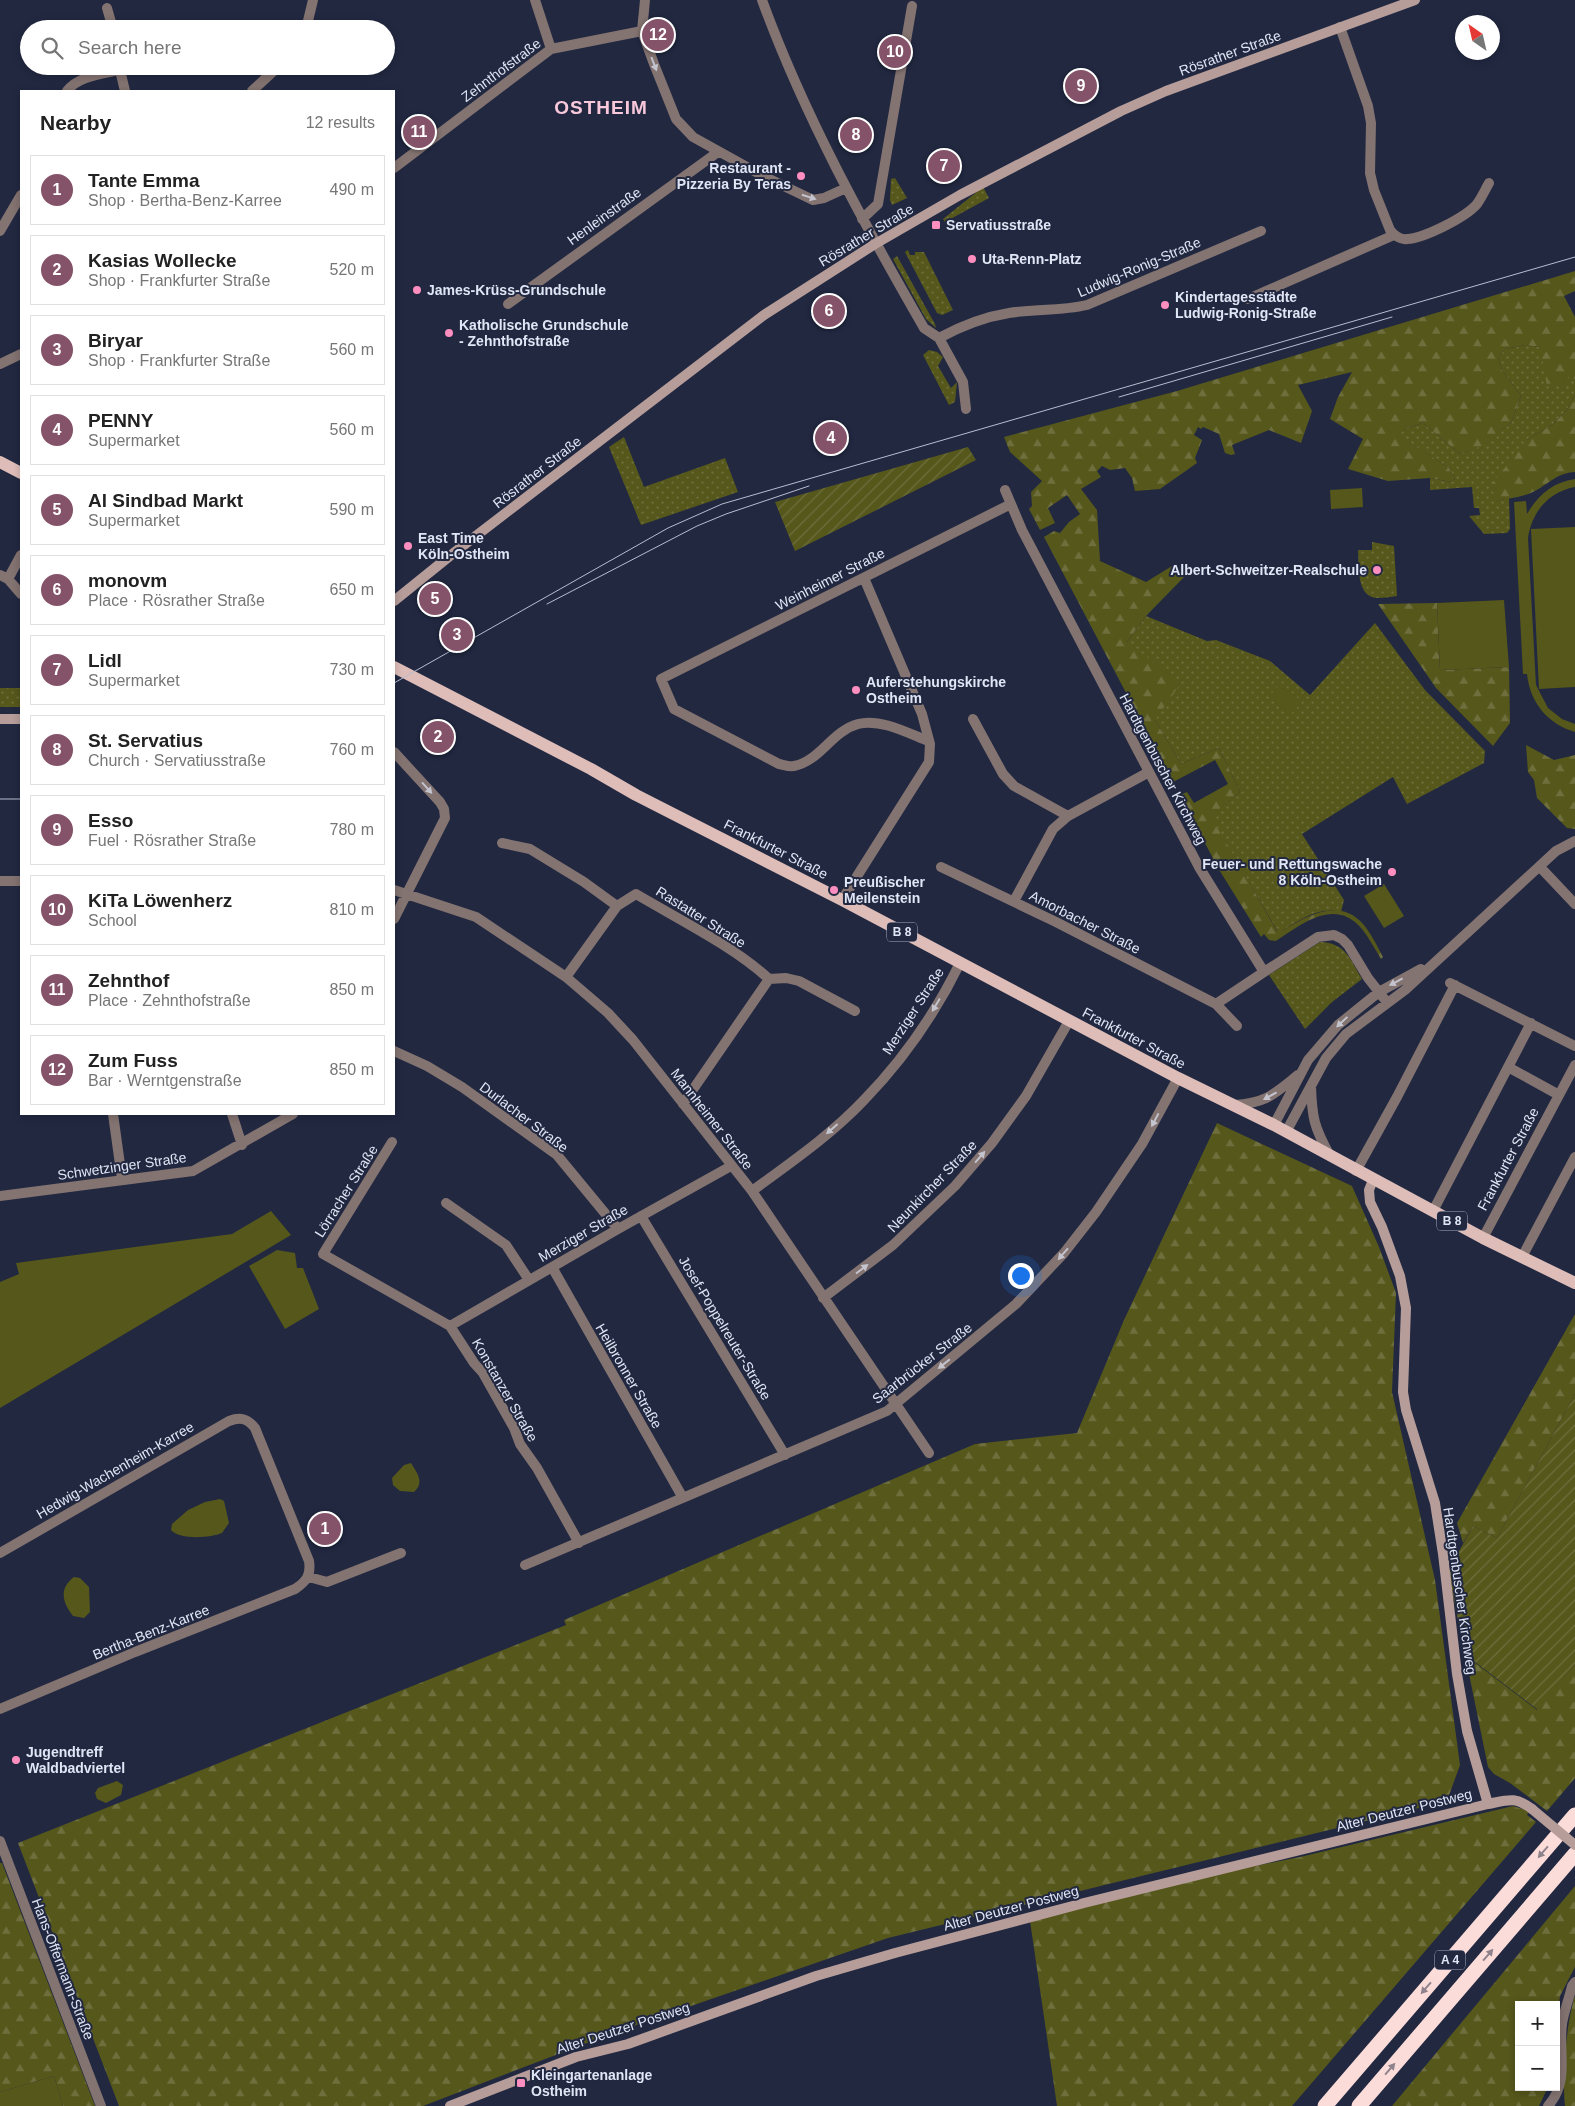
<!DOCTYPE html>
<html lang="en">
<head>
<meta charset="utf-8">
<style>
  :root { --surface:#fff; --page:#f6f6f6; --text:#222; --muted:#767676; --line:#e0e0e0; --accent:#855369 }
  body { margin:0; font-family:Helvetica,sans-serif; background:var(--page); color:var(--text) }
  .controls { position:absolute; right:15px; bottom:15px; display:grid; overflow:hidden; border-radius:0px; box-shadow:0 2px 8px #0003 }
  .controls button { width:45px; height:45px; display:grid; place-items:center; padding:0; border:0; border-bottom:1px solid var(--line); background:var(--surface); color:var(--text); font:25px sans-serif }
  .compass { position:absolute; left:1455px; top:15px; width:45px; height:45px; border-radius:50%; background:var(--surface); box-shadow:0 2px 8px #0003; rotate:326deg }
  .you { position:absolute; left:1020px; top:1275px; width:18px; height:18px; margin:-12px; border:4px solid #fff; border-radius:50%; background:#1a73e8; box-shadow:0 0 0 8px #1a73e833 }
  .badge { display:grid; place-items:center; width:32px; height:32px; border-radius:50%; background:var(--accent); color:#fff; font-size:16px; font-weight:700 }
  .pin { position:absolute; translate:-50% -50%; border:2px solid #fff; box-shadow:0 1px 5px #0006 }
  .list { margin:0; padding:0; list-style:none }
  h2 { display:flex; justify-content:space-between; align-items:center; height:65px; margin:0; padding:0 20px; font-size:21px }
  h2 small { font-size:16px; font-weight:400; color:var(--muted) }
  .list li { display:grid; grid-template-columns:32px 1fr auto; gap:15px; align-items:center; box-sizing:border-box; height:70px; margin:0 10px 10px; padding:0 10px; border:1px solid var(--line); border-radius:0px }
  .list b { display:block; font-size:19px; white-space:nowrap }
  .list p { margin:0; font-size:16px; white-space:nowrap; color:var(--muted) }
  .list em { font-size:16px; font-style:normal; color:var(--muted) }
  .icon { flex:none; width:28px; height:28px; fill:none; stroke:currentColor; stroke-width:2; stroke-linecap:round; stroke-linejoin:round }
  .map { position:relative; flex:none; width:1575px; height:2106px; overflow:hidden }
  .search { position:absolute; background:var(--surface); box-shadow:0 2px 8px #0003; left:20px; top:20px; width:375px; height:55px; display:flex; align-items:center; gap:12px; box-sizing:border-box; padding:0 18px; border-radius:28px; color:var(--muted); font-size:19px }
  .panel { position:absolute; background:var(--surface); box-shadow:0 2px 8px #0003; left:20px; top:90px; width:375px; height:1025px; border-radius:0px }
  .map>svg:first-child { display:block }
  .grass { fill:url(#grass-dots) }
  .forest { fill:url(#forest-firs) }
  .park { fill:#56571b }
  .garden { fill:url(#garden-furrows) }
  .lines { fill:none; stroke-linecap:round; stroke-linejoin:round }
  .street { stroke:#837371; stroke-width:10 }
  .secondary { stroke:#b69d9a; stroke-width:10 }
  .primary { stroke:#debdb9; stroke-width:12 }
  .highway { stroke:#fcdcd9; stroke-width:15 }
  .tram { stroke:#b8bed0; stroke-width:1 }
  .secondary-bridge { stroke:#b69d9a; stroke-width:10 }
  .oneway { fill:#c4c4ce }
  .oneway2 { fill:#8e828c }
  .poi-dot { fill:#fd8ebf; stroke:#212840; stroke-width:2 }
  .labels { text-anchor:middle; dominant-baseline:central; stroke-width:4; stroke-linejoin:round; paint-order:stroke }
  .shield { fill:#212840; stroke:#a7adbf; stroke-width:1 }
  .shield-label { font-size:12px; font-weight:bold; fill:#e0e6f6 }
  .street-label { font-size:14px; fill:#e0e6f6; stroke:#212840 }
  .poi-label { font-size:14px; font-weight:bold; fill:#e0e6f6; stroke:#212840; text-anchor:start }
  .district-label { font-size:19px; font-weight:bold; letter-spacing:1px; fill:#f9c8db; stroke:#212840 }
</style>
</head>
<body>
<div class="map">
<svg width="1575" height="2106" viewBox="0 0 1575 2106">
  <defs>
    <pattern id="grass-dots" width="8" height="8" patternUnits="userSpaceOnUse" patternTransform="scale(1.25)"><rect width="8" height="8" fill="#56571b"/><path d="M2 2h.1M6 6h.1" fill="none" stroke="#6e6f3d" stroke-width="1.8" stroke-linecap="round"/></pattern>
    <pattern id="forest-firs" width="22" height="20" patternUnits="userSpaceOnUse" patternTransform="scale(1.25)"><rect width="22" height="20" fill="#56571b"/><path d="M5 1l3.5 6h-7zM16 11l3.5 6h-7z" fill="#6e6f3d"/></pattern>
    <pattern id="garden-furrows" width="10" height="10" patternUnits="userSpaceOnUse" patternTransform="scale(1.25)"><rect width="10" height="10" fill="#56571b"/><path d="M-1 1l2-2M0 10L10 0M9 11l2-2" fill="none" stroke="#6e6f3d"/></pattern>
  </defs>
  <rect width="100%" height="100%" fill="#212840"/>
  <path class="grass" d="M895 178 907 198 892 205 890 200 891 179Z
    M983 187 989 198 945 222 943 219Z
    M908 250 910 255H915V252H924L953 310 942 315 937 313 906 254 905 252Z
    M897 256 935 324 936 328 926 319 893 259Z
    M1525 345 1540 347 1570 372 1575 380V395L1566 411 1552 425 1528 439 1496 501 1509 498 1510 529 1507 533 1484 534 1469 516 1480 515 1479 508H1474L1472 487 1430 490V478L1451 482 1455 479 1449 468 1397 435 1407 428 1423 423 1460 454 1484 444 1511 423 1521 396 1502 370 1498 358 1505 349Z
    M929 350 937 352 943 357 938 366 951 388 957 382 955 402 949 405 923 355Z
    M624 437 644 487 725 458 738 492 641 525 609 447Z
    M1372 542 1394 546 1397 596C1390 597 1383 598 1377 598 1356 597 1359 565 1358 550H1372Z
    M1146 616 1207 641 1216 640 1270 661 1310 695 1375 623 1425 690 1485 751 1484 763 1407 804 1393 777 1302 834 1344 900 1341 912C1319 906 1300 920 1282 931L1278 932 1210 816 1240 792 1219 748 1181 764 1155 720 1127 642Z
    M0 688H21V707H0Z
    M1320 942C1346 943 1350 959 1362 979L1332 1002 1305 1029 1269 975Z"/>
  <path class="forest" d="M1575 271V291L1564 296 1575 317V380L1570 373 1565 384 1547 386 1540 347 1525 345 1505 349 1498 358 1502 370 1521 396 1511 423 1484 445 1460 454 1423 423 1407 428 1398 435 1449 468 1455 479 1451 482 1430 478 1388 481 1348 469 1363 439 1330 419 1338 397 1352 372 1298 385 1312 411 1301 443 1269 430 1232 445 1235 454 1231 455 1225 453 1219 434 1203 427 1201 429 1198 427 1194 435 1202 440 1195 458 1197 463 1160 489 1135 491 1132 478 1125 468 1110 470 1102 466 1097 471 1101 477 1081 489 1097 510 1100 561 1146 582 1172 566 1187 574 1146 616 1127 642 1181 683 1155 720 1181 764 1219 748 1240 792 1211 816 1277 931H1282C1305 917 1339 896 1363 924 1371 933 1377 946 1383 957L1381 959C1375 949 1369 938 1362 929 1335 897 1302 924 1276 941L1269 940 1264 934 1261 937 1218 868 1180 795 1187 792 1194 803 1228 784 1215 760 1173 782 1044 537 1054 531 1060 533 1069 522 1080 514 1067 495 1048 508 1055 523 1040 530 1029 509 1032 506 1031 492 1042 481 1010 452 1004 437 1177 391Z
    M1575 395V472C1557 473 1550 483 1535 491 1524 497 1509 498 1496 501L1491 485 1528 439 1552 425 1566 411Z
    M1437 603 1440 670 1509 667 1510 723 1493 746 1436 688 1378 604Z
    M1526 745 1554 760 1575 755V829L1567 828 1537 798 1534 780 1528 772Z
    M1217 1123 1352 1186 1379 1247 1396 1293 1392 1392 1435 1580 1460 1765 1447 1801 888 1938 613 2033 423 2106H119L18 1843 566 1625 564 1620 975 1444 1077 1433 1124 1320Z
    M1575 1314V1394L1497 1538 1473 1526 1463 1543 1457 1523Z
    M1474 1662 1537 1710 1575 1664V1778L1547 1811 1510 1783 1494 1774 1488 1767 1467 1664Z
    M1513 1806 1529 1811 1527 1815 1536 1822 1292 2106H1057L1030 1921 1235 1870 1300 1857Z
    M0 1863H2L95 2106H63L54 2076 0 2092Z
    M1575 1886V1967L1560 1996 1556 2020V2005H1519V2087H1548L1539 2106H1392Z
    M1575 1996V2106H1565C1562 2078 1566 2023 1575 1996Z"/>
  <path class="park" d="M1575 479V487C1548 492 1532 512 1528 538L1536 685 1548 708 1562 719 1575 724V732C1548 724 1530 703 1527 674H1523L1514 502 1526 501 1527 514C1538 495 1553 482 1575 479Z
    M1362 488 1363 507 1331 509 1330 490Z
    M1575 527V687L1539 689 1531 529Z
    M1504 600 1509 667 1440 670 1437 603Z
    M1281 683 1302 702 1290 715 1269 697Z
    M1384 884 1404 916 1384 928 1364 896Z
    M271 1211 291 1235 0 1408V1282L19 1274 16 1263 232 1234Z
    M277 1250 295 1253 297 1268H303L319 1309 285 1329 249 1266Z
    M411 1463C417 1473 425 1482 414 1492L400 1491 393 1485 392 1478 404 1465Z
    M220 1499 224 1501 229 1523 222 1533C211 1538 179 1540 171 1530L172 1524 188 1510 205 1502Z
    M74 1577 80 1578 89 1587 90 1612 84 1618 73 1616C63 1603 58 1589 74 1577Z
    M117 1781 123 1785 121 1795 106 1803 97 1799 95 1793 98 1788Z
    M54 2076 63 2106H0V2092Z"/>
  <path class="garden" d="M968 447 976 460 795 551 775 502Z
    M1575 1394V1664L1538 1710 1475 1662 1467 1664 1448 1571 1473 1526 1497 1538Z"/>
  <g class="lines">
    <path class="street" d="M535 0 551 49
      M645 0 642 31 654 64 676 119 693 137 763 176 813 200 824 198 846 188
      M762 0C804 115 863 222 924 328L939 338 963 382 966 409
      M107 8 113 29
      M307 24 320 29
      M1340 27 1368 106 1371 123 1370 173 1374 190 1390 230C1394 235 1400 240 1407 239 1425 238 1466 217 1477 204 1482 197 1485 190 1489 183
      M306 29 313 0
      M119 66 125 91
      M67 91C78 76 102 74 119 70
      M252 91 279 66
      M394 168 551 49 642 31
      M862 219 878 204 912 6
      M0 231 21 195
      M1248 299 1394 235
      M508 304 718 152
      M939 338C961 326 984 317 1009 313 1035 309 1061 311 1087 305L1261 231
      M0 364 21 354
      M1005 490 1022 530 1199 867 1264 972 1318 937 1334 935 1342 939 1348 945 1368 978 1386 1001
      M0 575 8 579 21 594
      M8 579 21 555
      M973 719 1003 774 1014 786 1068 816
      M928 741C908 733 880 718 858 724 832 731 820 761 794 766 790 767 784 765 779 764L674 709 661 679 1011 504
      M394 752 440 802 444 809 445 818 394 919
      M502 843 530 849 584 882 617 906
      M941 867 1056 922 1216 1004 1264 972
      M1540 867 1575 904
      M0 881H21
      M394 890 476 917 566 977 608 1013 633 1040 752 1191 929 1453
      M842 900 929 762 930 744 922 714 864 578
      M1014 901 1053 829 1068 816 1149 772
      M566 977 617 906 636 894C678 919 733 946 769 979L786 978 799 981 855 1011
      M1450 983 1575 1046
      M1216 1004 1237 1026
      M394 1051 427 1066 462 1087 557 1155 618 1229
      M1508 1067 1559 1095
      M1311 1086C1312 1118 1314 1127 1330 1156
      M683 1104 769 979
      M1234 1105C1266 1103 1273 1095 1298 1075
      M113 1114 122 1179
      M232 1114 242 1145
      M1274 1125 1308 1060 1338 1025 1379 992 1421 969
      M1286 1132 1326 1058 1346 1034 1405 990 1556 851 1575 841
      M392 1142 323 1254 450 1326 474 1363 483 1373 514 1428 520 1444 537 1468 579 1543
      M1356 1171 1397 1097 1455 985
      M752 1191C790 1163 831 1135 864 1100 902 1061 936 1012 960 963
      M0 1196 193 1171 293 1114
      M446 1203 506 1245 529 1280
      M1433 1211 1531 1023
      M641 1216 785 1455
      M1483 1238 1575 1065
      M1522 1257 1575 1157
      M552 1267 683 1498
      M823 1298 893 1245 955 1186 992 1143 1026 1096 1069 1021
      M450 1326 618 1229 731 1166
      M0 1553 229 1421C240 1417 247 1418 255 1428L309 1561C311 1575 307 1581 295 1589L135 1652 0 1709
      M525 1565 887 1411 1016 1304 1064 1253 1096 1212 1142 1144 1178 1078
      M309 1577 327 1582 401 1553
      M0 1841 101 2106
      M1548 2106C1570 2081 1558 2054 1562 2024 1564 2011 1569 1999 1572 1986L1575 1982"/>
    <path class="secondary" d="M394 601 451 555 764 315 875 244 960 195 1121 111 1166 91 1415 0
      M0 719H21
      M1373 1180 1369 1190 1370 1202 1382 1227 1400 1276 1406 1308 1403 1392 1406 1410 1435 1503 1443 1554 1457 1674 1467 1731 1488 1804
      M450 2106 576 2057 628 2044 816 1976 895 1953 1084 1903 1488 1804C1508 1800 1515 1796 1532 1809"/>
    <path class="primary" d="M0 462 21 473
      M394 667 591 769 636 795 842 900 1178 1078 1274 1125 1483 1238 1575 1283"/>
    <path class="highway" d="M1325 2106 1575 1815
      M1359 2106 1575 1854"/>
    <path class="tram" d="M1119 397 1392 317
      M547 604 697 526 726 514 809 486
      M394 683 668 528 722 504 1575 257
      M0 799H21"/>
    <path class="secondary-bridge" d="M1532 1809 1575 1845"/>
  </g>
  <defs><path id="oneway-solid" d="M-6-.8H1V-3.2L6.5 0L1 3.2V.8H-6Z" transform="scale(1.25)"/></defs>
  <g class="oneway">
    <use href="#oneway-solid" transform="translate(654 64) rotate(69)"/>
    <use href="#oneway-solid" transform="translate(809 197) rotate(18)"/>
    <use href="#oneway-solid" transform="translate(427 788) rotate(48)"/>
    <use href="#oneway-solid" transform="translate(1396 982) rotate(152)"/>
    <use href="#oneway-solid" transform="translate(936 1005) rotate(121)"/>
    <use href="#oneway-solid" transform="translate(1342 1022) rotate(137)"/>
    <use href="#oneway-solid" transform="translate(1270 1096) rotate(151)"/>
    <use href="#oneway-solid" transform="translate(1155 1120) rotate(118)"/>
    <use href="#oneway-solid" transform="translate(832 1129) rotate(139)"/>
    <use href="#oneway-solid" transform="translate(980 1157) rotate(-49)"/>
    <use href="#oneway-solid" transform="translate(1063 1254) rotate(131)"/>
    <use href="#oneway-solid" transform="translate(862 1269) rotate(-37)"/>
    <use href="#oneway-solid" transform="translate(944 1364) rotate(141)"/>
  </g>
  <g class="oneway2">
    <use href="#oneway-solid" transform="translate(1543 1852) rotate(131)"/>
    <use href="#oneway-solid" transform="translate(1488 1955) rotate(-49)"/>
    <use href="#oneway-solid" transform="translate(1426 1988) rotate(131)"/>
    <use href="#oneway-solid" transform="translate(1390 2069) rotate(-49)"/>
  </g>
  <g class="poi-dot">
    <circle cx="801" cy="176" r="5"/>
    <rect x="931" y="220" width="10" height="10" rx="2.5"/>
    <circle cx="972" cy="259" r="5"/>
    <circle cx="417" cy="290" r="5"/>
    <circle cx="1165" cy="305" r="5"/>
    <circle cx="449" cy="333" r="5"/>
    <circle cx="408" cy="546" r="5"/>
    <circle cx="1377" cy="570" r="5"/>
    <circle cx="856" cy="690" r="5"/>
    <circle cx="1392" cy="872" r="5"/>
    <circle cx="834" cy="890" r="5"/>
    <circle cx="16" cy="1760" r="5"/>
    <rect x="516" y="2078" width="10" height="10" rx="2.5"/>
  </g>
  <g class="labels">
    <g class="shield">
      <rect x="887" y="922.5" width="30" height="19" rx="4"/>
      <rect x="1437" y="1211.5" width="30" height="19" rx="4"/>
      <rect x="1435" y="1950.5" width="30" height="19" rx="4"/>
    </g>
    <g class="shield-label">
      <text x="902" y="932">B 8</text>
      <text x="1452" y="1221">B 8</text>
      <text x="1450" y="1960">A 4</text>
    </g>
    <g class="street-label">
      <text transform="translate(1230 53) rotate(-20)">Rösrather Straße</text>
      <text transform="translate(501 70) rotate(-37)">Zehnthofstraße</text>
      <text transform="translate(604 216) rotate(-36)">Henleinstraße</text>
      <text transform="translate(866 235) rotate(-31)">Rösrather Straße</text>
      <text transform="translate(1139 267) rotate(-23)">Ludwig-Ronig-Straße</text>
      <text transform="translate(537 472) rotate(-38)">Rösrather Straße</text>
      <text transform="translate(830 579) rotate(-27)">Weinheimer Straße</text>
      <text transform="translate(1163 769) rotate(62)">Hardtgenbuscher Kirchweg</text>
      <text transform="translate(776 849) rotate(27)">Frankfurter Straße</text>
      <text transform="translate(701 917) rotate(32)">Rastatter Straße</text>
      <text transform="translate(1085 922) rotate(27)">Amorbacher Straße</text>
      <text transform="translate(913 1011) rotate(-57)">Merziger Straße</text>
      <text transform="translate(1134 1038) rotate(28)">Frankfurter Straße</text>
      <text transform="translate(524 1117) rotate(37)">Durlacher Straße</text>
      <text transform="translate(712 1119) rotate(52)">Mannheimer Straße</text>
      <text transform="translate(1508 1159) rotate(-62)">Frankfurter Straße</text>
      <text transform="translate(122 1166) rotate(-8)">Schwetzinger Straße</text>
      <text transform="translate(932 1186) rotate(-46)">Neunkircher Straße</text>
      <text transform="translate(346 1191) rotate(-58)">Lörracher Straße</text>
      <text transform="translate(583 1233) rotate(-30)">Merziger Straße</text>
      <text transform="translate(725 1328) rotate(59)">Josef-Poppelreuter-Straße</text>
      <text transform="translate(922 1363) rotate(-38)">Saarbrücker Straße</text>
      <text transform="translate(629 1376) rotate(60)">Heilbronner Straße</text>
      <text transform="translate(505 1390) rotate(60)">Konstanzer Straße</text>
      <text transform="translate(115 1470) rotate(-30)">Hedwig-Wachenheim-Karree</text>
      <text transform="translate(1460 1591) rotate(82)">Hardtgenbuscher Kirchweg</text>
      <text transform="translate(151 1632) rotate(-22)">Bertha-Benz-Karree</text>
      <text transform="translate(1404 1810) rotate(-14)">Alter Deutzer Postweg</text>
      <text transform="translate(1011 1908) rotate(-15)">Alter Deutzer Postweg</text>
      <text transform="translate(63 1969) rotate(69)">Hans-Offermann-Straße</text>
      <text transform="translate(623 2028) rotate(-18)">Alter Deutzer Postweg</text>
    </g>
    <g class="poi-label">
      <text x="791" y="168" text-anchor="end">Restaurant -<tspan x="791" dy="16">Pizzeria By Teras</tspan></text>
      <text x="946" y="225">Servatiusstraße</text>
      <text x="982" y="259">Uta-Renn-Platz</text>
      <text x="427" y="290">James-Krüss-Grundschule</text>
      <text x="1175" y="297">Kindertagesstädte<tspan x="1175" dy="16">Ludwig-Ronig-Straße</tspan></text>
      <text x="459" y="325">Katholische Grundschule<tspan x="459" dy="16">- Zehnthofstraße</tspan></text>
      <text x="418" y="538">East Time<tspan x="418" dy="16">Köln-Ostheim</tspan></text>
      <text x="1367" y="570" text-anchor="end">Albert-Schweitzer-Realschule</text>
      <text x="866" y="682">Auferstehungskirche<tspan x="866" dy="16">Ostheim</tspan></text>
      <text x="1382" y="864" text-anchor="end">Feuer- und Rettungswache<tspan x="1382" dy="16">8 Köln-Ostheim</tspan></text>
      <text x="844" y="882">Preußischer<tspan x="844" dy="16">Meilenstein</tspan></text>
      <text x="26" y="1752">Jugendtreff<tspan x="26" dy="16">Waldbadviertel</tspan></text>
      <text x="531" y="2075">Kleingartenanlage<tspan x="531" dy="16">Ostheim</tspan></text>
    </g>
    <g class="district-label">
      <text x="601" y="107">OSTHEIM</text>
    </g>
  </g>
</svg>
<div class="controls">
<button>+</button>
<button>−</button>
</div>
<svg class="compass" viewBox="-18 -18 36 36"><path d="M0-13l5 13h-10z" fill="#e53935"/><path d="M0 13l5-13h-10z" fill="#767676"/></svg>
<div class="you"></div>
<div class="pin badge" style="left:325px;top:1529px">1</div>
<div class="pin badge" style="left:438px;top:737px">2</div>
<div class="pin badge" style="left:457px;top:635px">3</div>
<div class="pin badge" style="left:831px;top:438px">4</div>
<div class="pin badge" style="left:435px;top:599px">5</div>
<div class="pin badge" style="left:829px;top:311px">6</div>
<div class="pin badge" style="left:944px;top:166px">7</div>
<div class="pin badge" style="left:856px;top:135px">8</div>
<div class="pin badge" style="left:1081px;top:86px">9</div>
<div class="pin badge" style="left:895px;top:52px">10</div>
<div class="pin badge" style="left:419px;top:132px">11</div>
<div class="pin badge" style="left:658px;top:35px">12</div>
<div class="search"><svg class="icon" aria-label="search" viewBox="0 0 24 24"><circle cx="10" cy="10" r="6"/><path d="M15 15l6 6"/></svg>Search here</div>
<section class="panel">
<h2>Nearby<small>12 results</small></h2>
<ul class="list">
<li><span class="badge">1</span><div><b>Tante Emma</b><p>Shop · Bertha-Benz-Karree</p></div><em>490 m</em></li>
<li><span class="badge">2</span><div><b>Kasias Wollecke</b><p>Shop · Frankfurter Straße</p></div><em>520 m</em></li>
<li><span class="badge">3</span><div><b>Biryar</b><p>Shop · Frankfurter Straße</p></div><em>560 m</em></li>
<li><span class="badge">4</span><div><b>PENNY</b><p>Supermarket</p></div><em>560 m</em></li>
<li><span class="badge">5</span><div><b>Al Sindbad Markt</b><p>Supermarket</p></div><em>590 m</em></li>
<li><span class="badge">6</span><div><b>monovm</b><p>Place · Rösrather Straße</p></div><em>650 m</em></li>
<li><span class="badge">7</span><div><b>Lidl</b><p>Supermarket</p></div><em>730 m</em></li>
<li><span class="badge">8</span><div><b>St. Servatius</b><p>Church · Servatiusstraße</p></div><em>760 m</em></li>
<li><span class="badge">9</span><div><b>Esso</b><p>Fuel · Rösrather Straße</p></div><em>780 m</em></li>
<li><span class="badge">10</span><div><b>KiTa Löwenherz</b><p>School</p></div><em>810 m</em></li>
<li><span class="badge">11</span><div><b>Zehnthof</b><p>Place · Zehnthofstraße</p></div><em>850 m</em></li>
<li><span class="badge">12</span><div><b>Zum Fuss</b><p>Bar · Werntgenstraße</p></div><em>850 m</em></li>
</ul>
</section>
</div>
</body>
</html>
